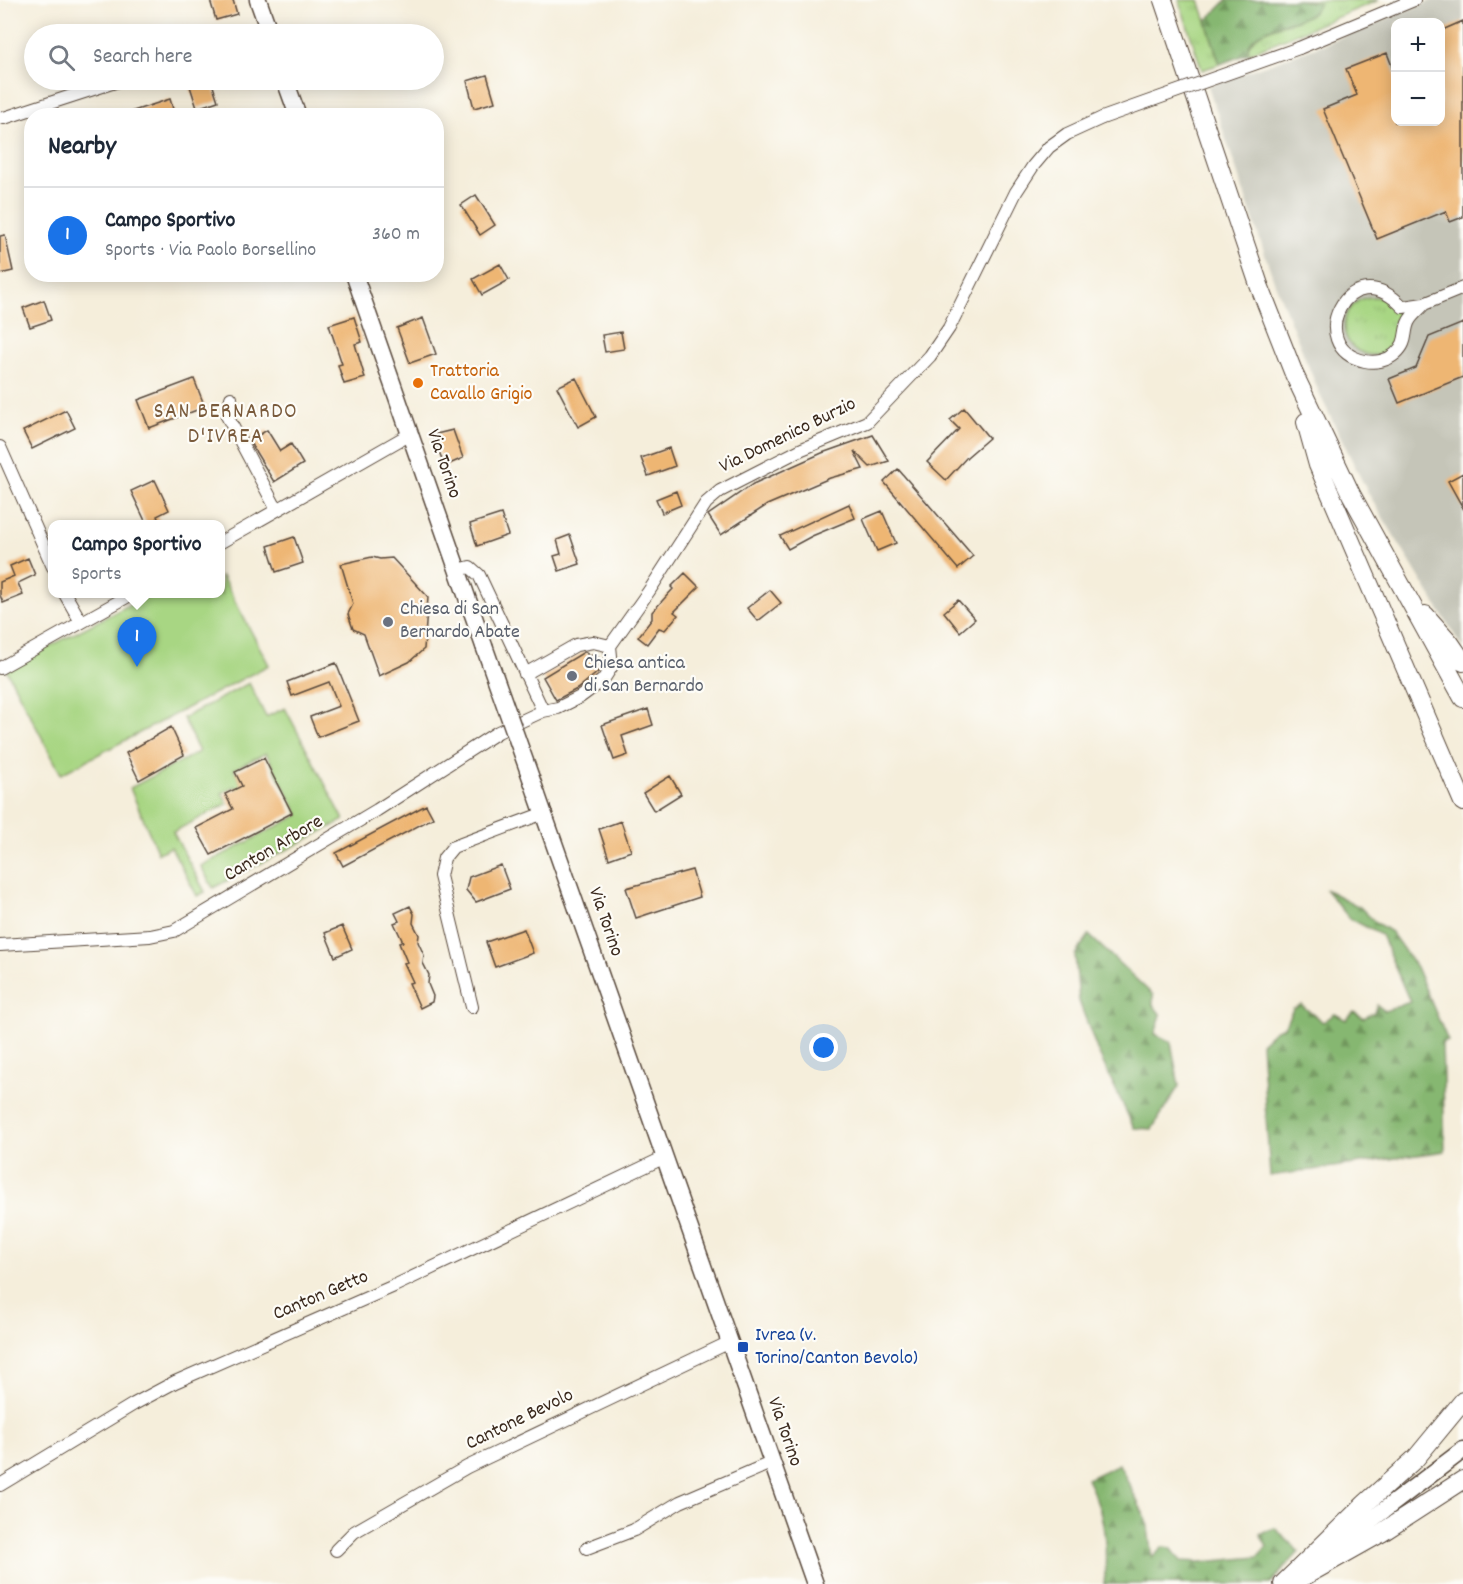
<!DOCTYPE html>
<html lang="en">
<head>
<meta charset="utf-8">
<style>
  :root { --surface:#fff; --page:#f2f2f3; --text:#1f2937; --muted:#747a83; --line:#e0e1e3; --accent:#1a73e8 }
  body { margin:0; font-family:Dekko,sans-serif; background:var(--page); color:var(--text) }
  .controls { position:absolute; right:18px; top:18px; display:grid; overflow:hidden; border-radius:12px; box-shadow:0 3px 15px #0003 }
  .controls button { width:54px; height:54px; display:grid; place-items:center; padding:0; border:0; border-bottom:2px solid var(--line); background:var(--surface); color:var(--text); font:30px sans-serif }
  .you { position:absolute; left:824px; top:1048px; width:21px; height:21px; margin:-15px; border:4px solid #fff; border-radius:50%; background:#1a73e8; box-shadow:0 0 0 9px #1a73e833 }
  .badge { display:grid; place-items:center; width:39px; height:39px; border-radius:50%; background:var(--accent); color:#fff; font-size:20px; font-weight:700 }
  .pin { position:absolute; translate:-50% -50px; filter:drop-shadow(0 2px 3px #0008) }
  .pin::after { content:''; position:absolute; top:32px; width:21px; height:18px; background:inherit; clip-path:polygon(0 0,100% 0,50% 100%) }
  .popup { position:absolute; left:48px; top:520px; width:177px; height:78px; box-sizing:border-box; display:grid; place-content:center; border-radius:12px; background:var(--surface); filter:drop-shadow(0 2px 4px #0005); font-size:20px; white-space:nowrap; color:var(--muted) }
  .popup b { font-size:22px; color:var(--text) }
  .popup::after { content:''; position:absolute; left:50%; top:100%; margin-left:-12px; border:12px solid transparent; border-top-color:var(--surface) }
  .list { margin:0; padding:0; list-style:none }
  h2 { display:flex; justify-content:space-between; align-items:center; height:78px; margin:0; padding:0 24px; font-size:26px }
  h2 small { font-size:20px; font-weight:400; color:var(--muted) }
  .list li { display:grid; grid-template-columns:39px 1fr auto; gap:18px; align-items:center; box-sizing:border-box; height:96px; padding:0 24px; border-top:2px solid var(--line) }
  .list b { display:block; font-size:22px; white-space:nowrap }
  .list p { margin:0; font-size:20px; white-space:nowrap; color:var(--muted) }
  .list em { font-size:20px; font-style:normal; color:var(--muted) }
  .icon { flex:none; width:33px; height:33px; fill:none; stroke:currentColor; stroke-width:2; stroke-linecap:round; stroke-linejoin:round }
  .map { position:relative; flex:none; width:1463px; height:1584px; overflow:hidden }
  .search { position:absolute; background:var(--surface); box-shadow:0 3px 15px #0003; left:24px; top:24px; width:420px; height:66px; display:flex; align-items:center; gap:15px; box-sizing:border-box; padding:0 21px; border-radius:33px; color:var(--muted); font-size:22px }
  .panel { position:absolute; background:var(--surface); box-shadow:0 3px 15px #0003; left:24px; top:108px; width:420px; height:174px; border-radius:24px }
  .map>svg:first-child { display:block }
  .industrial { fill:#c5c5b8; fill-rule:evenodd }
  .grass { fill:url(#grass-tufts); stroke:#728050; stroke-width:1.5 }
  .forest { fill:url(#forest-firs); stroke:#607048; stroke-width:1.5 }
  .garden { fill:#a8d683; stroke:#728050; stroke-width:1.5 }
  .building { fill:#eeb673 }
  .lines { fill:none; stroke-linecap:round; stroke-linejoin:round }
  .street-casing { stroke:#57473a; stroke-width:14 }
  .secondary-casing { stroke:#57473a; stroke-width:19 }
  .primary-casing { stroke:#57473a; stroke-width:20 }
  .street { stroke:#fff; stroke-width:12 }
  .secondary { stroke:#fff; stroke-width:16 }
  .primary { stroke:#fff; stroke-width:18 }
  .street-bridge-casing { stroke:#57473a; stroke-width:14; stroke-linecap:butt }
  .secondary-bridge-casing { stroke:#57473a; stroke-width:19; stroke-linecap:butt }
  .street-bridge { stroke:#fff; stroke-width:12 }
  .secondary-bridge { stroke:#fff; stroke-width:16 }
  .food-dot { fill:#e8710a; stroke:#fdfcf7; stroke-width:2 }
  .worship-dot { fill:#6b7280; stroke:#fdfcf7; stroke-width:2 }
  .transit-dot { fill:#1a4fb4; stroke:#fdfcf7; stroke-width:2 }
  .labels { text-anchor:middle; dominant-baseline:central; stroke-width:4.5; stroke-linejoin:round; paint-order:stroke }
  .food-label { font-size:20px; fill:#c56008; stroke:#fdfcf7; text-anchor:start }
  .street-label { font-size:20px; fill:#3b2a1e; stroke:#fdfcf7 }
  .worship-label { font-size:20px; fill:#5b616d; stroke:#fdfcf7; text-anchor:start }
  .transit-label { font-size:20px; fill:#164399; stroke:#fdfcf7; text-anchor:start }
  .quarter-label { font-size:22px; letter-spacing:1.5px; fill:#7a5b3c; stroke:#fdfcf7 }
</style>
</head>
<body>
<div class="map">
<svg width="1463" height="1584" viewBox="0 0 1463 1584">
  <defs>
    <pattern id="grass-tufts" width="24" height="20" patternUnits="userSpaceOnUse" patternTransform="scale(1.5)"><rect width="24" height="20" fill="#a8d683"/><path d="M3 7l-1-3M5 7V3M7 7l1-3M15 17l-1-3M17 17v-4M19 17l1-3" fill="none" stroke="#92b871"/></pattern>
    <pattern id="forest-firs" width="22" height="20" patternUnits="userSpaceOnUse" patternTransform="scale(1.5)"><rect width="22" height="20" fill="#86b771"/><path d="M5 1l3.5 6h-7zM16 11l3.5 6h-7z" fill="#6f955c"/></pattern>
  </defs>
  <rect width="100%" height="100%" fill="#fdfcf7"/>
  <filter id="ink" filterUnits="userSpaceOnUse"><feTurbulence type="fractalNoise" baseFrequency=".0167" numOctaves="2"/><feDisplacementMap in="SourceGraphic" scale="12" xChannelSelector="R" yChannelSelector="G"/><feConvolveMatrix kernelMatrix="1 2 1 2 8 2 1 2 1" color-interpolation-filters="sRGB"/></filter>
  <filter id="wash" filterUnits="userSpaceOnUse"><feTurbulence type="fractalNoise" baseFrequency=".008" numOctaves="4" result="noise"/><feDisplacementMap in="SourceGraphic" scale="24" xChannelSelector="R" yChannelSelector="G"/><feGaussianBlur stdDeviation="1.35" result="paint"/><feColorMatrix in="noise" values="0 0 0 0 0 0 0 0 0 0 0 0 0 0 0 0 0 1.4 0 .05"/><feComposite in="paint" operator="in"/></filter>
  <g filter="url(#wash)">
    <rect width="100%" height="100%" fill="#f5eedb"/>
    <path class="industrial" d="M1433 0H1463V649L1368 493 1320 395 1274 281 1208 86 1329 42ZM1396 22H1440V122H1396Z"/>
    <path class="grass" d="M1179 0H1199L1220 64 1202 70Z
      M1297 0H1379L1247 54C1248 27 1292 25 1311 14 1314 12 1317 7 1319 3Z
      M1344 326a29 29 0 1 1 58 0a29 29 0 1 1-58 0Z"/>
    <path class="forest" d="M1227 0H1297L1320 3C1317 6 1315 12 1311 14 1292 25 1248 26 1247 54L1220 64 1206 21Z
      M1325 889 1360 907 1375 922 1391 932 1416 967 1448 1041 1442 1043 1445 1151 1270 1176 1261 1043 1274 1031 1284 1027 1293 1009 1301 1005 1323 1022 1335 1014 1346 1020 1354 1012 1364 1018 1374 1012 1377 1005 1385 1011 1410 1002 1381 935 1349 918Z
      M1089 935 1153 995V1005L1161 1015 1155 1034 1171 1042 1179 1086 1152 1129 1134 1128 1098 1052 1079 1001 1075 955Z
      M1119 1464 1147 1521 1152 1558 1163 1547 1171 1548 1181 1561 1201 1562 1258 1557 1267 1547 1260 1534 1275 1528 1299 1552 1270 1584H1104C1107 1562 1106 1526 1098 1505 1095 1496 1091 1487 1087 1479Z"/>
    <path class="garden" d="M221 575 269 665 61 774 6 669 150 594H221Z
      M249 683 266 717 285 708 344 820 213 888 201 866 299 815 266 753 234 769 247 796 242 799 235 786 222 793 227 804 173 832 205 892 197 896 171 847 158 853 130 788 199 752 183 718Z"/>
    <g id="blocks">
      <path class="building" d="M210 0H233L237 14 216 20Z
        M1463 21V217L1450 222 1446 211 1377 239 1323 109 1357 95 1346 69 1387 53 1395 74V122H1440V31Z
        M487 75 495 102 474 108 467 81Z
        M188 80H211L218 101 197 108Z
        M170 99 175 116H127V113Z
        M476 195 495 225 480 235 461 205Z
        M5 235 13 271 0 274V236Z
        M500 264 509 280 482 295 473 279Z
        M44 300 51 320 30 327 23 308Z
        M354 317 362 342 355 344 365 378 344 384 338 365 342 364 329 325Z
        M423 318 436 354 410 363 397 328Z
        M1463 323V377L1399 403 1389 379 1416 368 1429 337Z
        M621 332 624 349 605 352 602 335Z
        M576 378 596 417 578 427 557 387Z
        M194 379 205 407 149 428 138 400Z
        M964 408 989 438 967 457 946 480 927 462 959 429 950 420Z
        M66 410 75 428 32 449 23 431Z
        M267 430 280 451 291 444 303 464 274 482 249 441Z
        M453 430 463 458 445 466 432 435Z
        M873 435 889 461 870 467 854 451 863 469 830 478 767 505 721 535 708 515 753 484 822 453Z
        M669 448 675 466 648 476 641 458Z
        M898 469 973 556 958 569 884 482Z
        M1463 473V508L1448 481Z
        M155 480 169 510 157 516 161 525H147L131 491Z
        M676 491 681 505 662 513 656 499Z
        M849 504 855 518 812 536 788 549 780 536Z
        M882 511 896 543 877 551 863 519Z
        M501 514 508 535 477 546 470 524Z
        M570 535 580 564 559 571 554 556 561 554 557 540Z
        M294 537 303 563 276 572 268 546Z
        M372 557 380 559 392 558 428 597 424 649 409 662 379 676 364 634 353 629 348 614 353 604 341 564Z
        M28 558 35 575 18 583 23 595 3 603 0 595V582L14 576 10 566Z
        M685 573 699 587 674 612 678 615 665 630 659 628 647 644 638 637 652 619V612L673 589 671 587Z
        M770 590 781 603 758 621 747 608Z
        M958 600 975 619 960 632 944 612Z
        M584 652H586L589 657 595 653 602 664 596 668 598 672 577 689 556 700 543 677Z
        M336 663 359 721 318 737 310 717 339 706 329 682 292 696 287 682Z
        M648 709 653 725 622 736 628 755 614 760 602 725Z
        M171 727 184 755 139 780 126 753Z
        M264 758 292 813 211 855 196 828 233 809 225 794 242 786 235 772Z
        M670 776 681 794 654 811 643 793Z
        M426 805 433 818 343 866 336 853Z
        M621 821 631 851 609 859 599 829Z
        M501 865 510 889 476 902 466 890 469 877Z
        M692 870 700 897 636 918 626 888Z
        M410 906 414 914 413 923 419 935 418 942 424 955 423 963 429 975 428 984 433 996 432 1002 420 1008 409 983 413 982 404 963 407 962 399 943 403 942 394 923 399 921 395 913Z
        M342 926 352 949 335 957 325 933Z
        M524 929 533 953 495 967 486 942Z"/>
    </g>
  </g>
  <g filter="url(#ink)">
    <use href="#blocks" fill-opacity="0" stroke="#57473a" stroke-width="1.5"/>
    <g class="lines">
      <g class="street-casing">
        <path id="street" d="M1299 48 1414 0
          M0 117 4 118 121 80
          M1424 304C1420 309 1412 315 1409 321 1403 332 1409 342 1395 354 1387 361 1375 363 1365 361 1303 349 1348 249 1403 307L1424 304 1463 288
          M231 398 227 416 277 510
          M0 447 53 567
          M221 542 410 434
          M458 570 470 567 479 575 543 711
          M65 594 81 622
          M610 646 649 591 706 503 720 491 802 449 867 422 930 356 949 328 1016 192 1033 166 1049 147 1067 134 1102 118
          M0 668 132 594
          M525 674 576 645 593 642 610 646
          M0 945 150 936 174 931 377 810 498 732 543 711 558 708 580 697 603 680 612 666 610 646
          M472 1007 440 876 444 858 453 847 544 813
          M0 1485 134 1404 175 1382 394 1286 665 1157
          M587 1548 634 1530 680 1502 773 1462
          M336 1550 354 1532 467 1467 730 1342"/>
      </g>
      <g class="secondary-casing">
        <path id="secondary" d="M258 0 270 34
          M285 80 298 116
          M354 274 484 646
          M537 795 815 1584
          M1313 1564 1463 1450"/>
      </g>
      <g class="primary-casing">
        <path id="primary" d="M1163 0 1259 285 1294 374 1351 494 1463 698
          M1306 422 1318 465 1463 802
          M1425 615 1450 643 1463 662
          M1294 1582 1381 1533 1463 1480
          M1283 1584 1365 1504 1416 1458 1463 1401"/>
      </g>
      <use href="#street" class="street"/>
      <use href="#secondary" class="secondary"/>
      <use href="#primary" class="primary"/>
      <g class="street-bridge-casing">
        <path id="street-bridge" d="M1102 118 1299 48"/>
      </g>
      <g class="secondary-bridge-casing">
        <path id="secondary-bridge" d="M484 646 537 795"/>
      </g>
      <use href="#street-bridge" class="street-bridge"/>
      <use href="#secondary-bridge" class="secondary-bridge"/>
    </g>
  </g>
  <circle class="food-dot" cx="418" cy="383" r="6"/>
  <g class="worship-dot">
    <circle cx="388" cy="622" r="6"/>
    <circle cx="572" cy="676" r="6"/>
  </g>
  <rect class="transit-dot" x="737" y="1341" width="12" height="12" rx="3"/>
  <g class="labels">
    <g class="food-label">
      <text x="430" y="372">Trattoria<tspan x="430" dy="23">Cavallo Grigio</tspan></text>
    </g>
    <g class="street-label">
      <text transform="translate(788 436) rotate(-26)">Via Domenico Burzio</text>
      <text transform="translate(443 464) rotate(71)">Via Torino</text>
      <text transform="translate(274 849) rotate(-31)">Canton Arbore</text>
      <text transform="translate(605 922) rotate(71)">Via Torino</text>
      <text transform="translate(321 1296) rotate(-23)">Canton Getto</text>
      <text transform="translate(520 1420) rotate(-26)">Cantone Bevolo</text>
      <text transform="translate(784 1432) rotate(71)">Via Torino</text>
    </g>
    <g class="worship-label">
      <text x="400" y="610">Chiesa di San<tspan x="400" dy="23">Bernardo Abate</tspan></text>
      <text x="584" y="664">Chiesa antica<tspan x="584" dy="23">di San Bernardo</tspan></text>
    </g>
    <g class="transit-label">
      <text x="755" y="1336">Ivrea (v.<tspan x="755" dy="23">Torino/Canton Bevolo)</tspan></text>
    </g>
    <g class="quarter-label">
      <text x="226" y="412">SAN BERNARDO<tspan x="226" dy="25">D'IVREA</tspan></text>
    </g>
  </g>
</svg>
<div class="controls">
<button>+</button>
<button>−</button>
</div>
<div class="you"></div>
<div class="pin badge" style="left:137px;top:667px">1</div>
<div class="popup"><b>Campo Sportivo</b>Sports</div>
<div class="search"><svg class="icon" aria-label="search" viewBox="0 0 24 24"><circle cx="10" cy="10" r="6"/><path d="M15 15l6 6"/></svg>Search here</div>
<section class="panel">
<h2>Nearby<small></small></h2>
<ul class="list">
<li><span class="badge">1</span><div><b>Campo Sportivo</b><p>Sports · Via Paolo Borsellino</p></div><em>360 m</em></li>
</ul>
</section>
</div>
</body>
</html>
